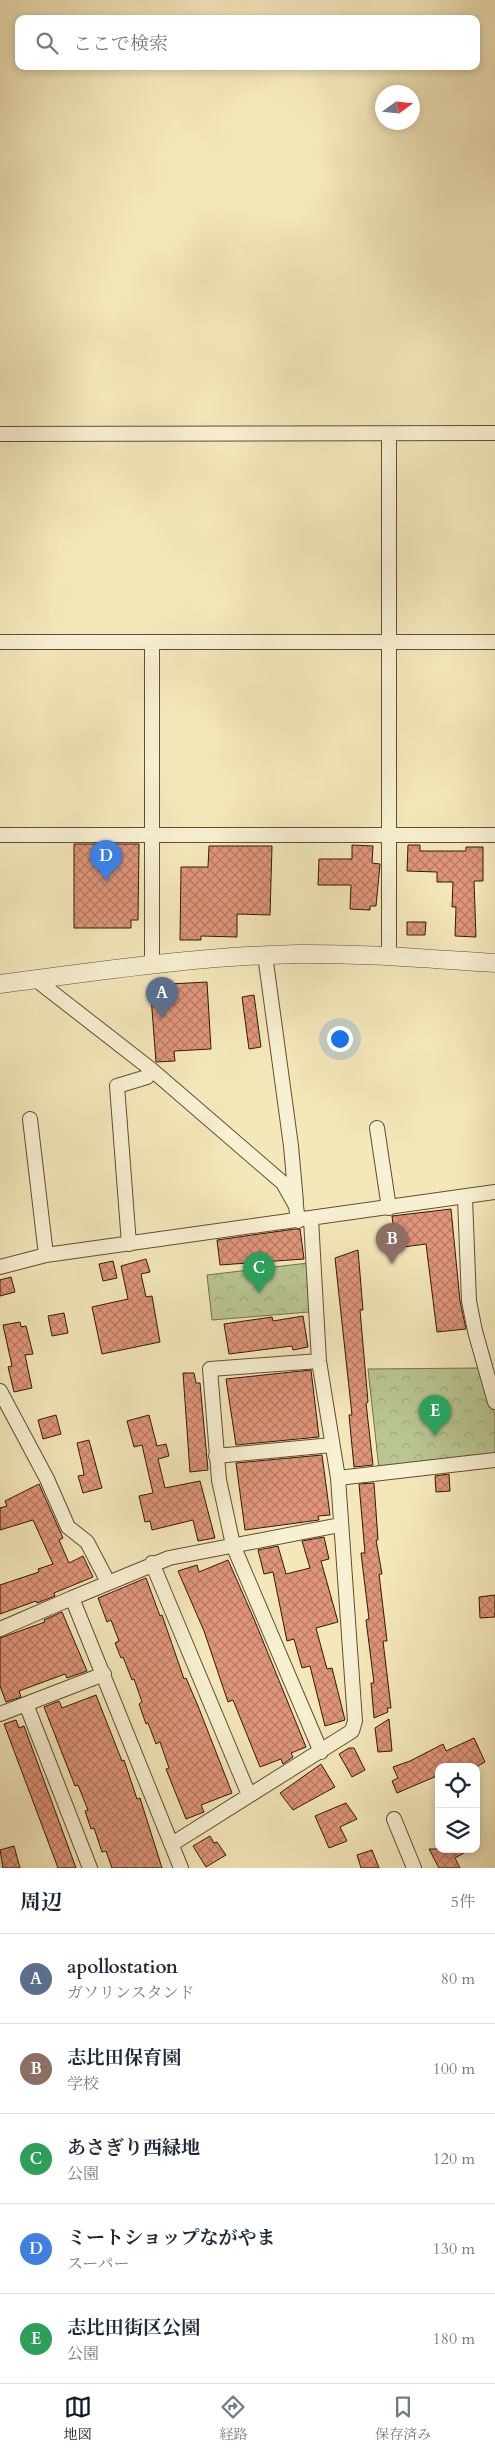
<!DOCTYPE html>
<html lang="ja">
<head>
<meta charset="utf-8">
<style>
  :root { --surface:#fff; --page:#f6f6f7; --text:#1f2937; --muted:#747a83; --line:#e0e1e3; --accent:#111827 }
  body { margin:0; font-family:Cardo,"Noto Serif JP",serif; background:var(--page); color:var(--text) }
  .controls { position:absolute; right:15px; bottom:15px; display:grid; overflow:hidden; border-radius:10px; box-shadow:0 2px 8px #0003 }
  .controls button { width:45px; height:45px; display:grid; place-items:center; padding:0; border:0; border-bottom:1px solid var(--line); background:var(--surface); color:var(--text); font:25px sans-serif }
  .compass { position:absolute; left:375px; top:85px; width:45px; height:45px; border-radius:50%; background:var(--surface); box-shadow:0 2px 8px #0003; rotate:75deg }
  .you { position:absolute; left:339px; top:1038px; width:18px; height:18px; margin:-12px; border:4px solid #fff; border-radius:50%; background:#1a73e8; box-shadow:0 0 0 8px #1a73e833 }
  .badge { display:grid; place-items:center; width:32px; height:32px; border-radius:50%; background:var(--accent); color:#fff; font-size:16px; font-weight:700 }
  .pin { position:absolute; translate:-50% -41px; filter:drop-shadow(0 1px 2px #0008) }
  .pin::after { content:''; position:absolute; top:26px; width:18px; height:15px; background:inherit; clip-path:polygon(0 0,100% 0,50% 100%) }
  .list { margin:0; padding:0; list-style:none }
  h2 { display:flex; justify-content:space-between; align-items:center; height:65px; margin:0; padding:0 20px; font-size:21px }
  h2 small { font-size:16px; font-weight:400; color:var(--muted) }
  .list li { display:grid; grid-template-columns:32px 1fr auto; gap:15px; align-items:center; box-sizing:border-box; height:90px; padding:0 20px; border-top:1px solid var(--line) }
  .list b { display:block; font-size:19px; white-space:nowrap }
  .list p { margin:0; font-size:16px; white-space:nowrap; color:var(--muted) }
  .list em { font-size:16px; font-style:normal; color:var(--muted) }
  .icon { flex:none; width:28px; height:28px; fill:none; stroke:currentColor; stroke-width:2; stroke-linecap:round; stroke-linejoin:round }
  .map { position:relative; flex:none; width:495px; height:1868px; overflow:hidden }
  .search { position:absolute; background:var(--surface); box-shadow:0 2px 8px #0003; left:15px; right:15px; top:15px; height:55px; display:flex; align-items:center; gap:12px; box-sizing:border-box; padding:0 18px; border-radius:10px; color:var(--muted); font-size:19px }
  .sheet { height:515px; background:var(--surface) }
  nav { display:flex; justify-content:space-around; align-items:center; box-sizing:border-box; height:70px; border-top:1px solid var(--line); background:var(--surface); font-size:14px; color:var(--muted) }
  nav a { display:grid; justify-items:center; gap:2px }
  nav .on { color:var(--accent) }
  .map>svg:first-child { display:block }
  .park { fill:url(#park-crowns); stroke:#767049 }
  .building { fill:url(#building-cross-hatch); stroke:#321a00 }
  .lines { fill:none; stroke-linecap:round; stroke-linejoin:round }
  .minor-casing { stroke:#624e2f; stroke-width:16 }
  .tertiary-casing { stroke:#624e2f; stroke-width:19 }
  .minor { stroke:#f8f0d3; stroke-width:14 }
  .tertiary { stroke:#f8f0d3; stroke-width:18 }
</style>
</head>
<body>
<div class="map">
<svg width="495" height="1868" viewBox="0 0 495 1868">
  <defs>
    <pattern id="park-crowns" width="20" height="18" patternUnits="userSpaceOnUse" patternTransform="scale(1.25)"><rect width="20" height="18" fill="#b9c692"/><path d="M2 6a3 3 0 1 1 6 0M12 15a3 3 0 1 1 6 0" fill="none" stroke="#a0aa7c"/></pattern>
    <pattern id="building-cross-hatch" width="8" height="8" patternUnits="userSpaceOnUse" patternTransform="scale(1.25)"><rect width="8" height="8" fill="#e1967c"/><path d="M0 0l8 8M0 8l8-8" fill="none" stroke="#b77a63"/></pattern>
  </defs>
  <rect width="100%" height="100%" fill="#f4e8bb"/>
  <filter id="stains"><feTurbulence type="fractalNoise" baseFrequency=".004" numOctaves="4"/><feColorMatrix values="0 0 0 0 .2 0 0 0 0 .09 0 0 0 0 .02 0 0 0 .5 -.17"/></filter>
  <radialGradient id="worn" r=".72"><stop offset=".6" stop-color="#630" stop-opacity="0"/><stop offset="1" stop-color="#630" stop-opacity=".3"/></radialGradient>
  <path class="park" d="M308 1263 309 1312 212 1320 207 1275Z
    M481 1368 495 1416V1456L379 1469 368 1369Z"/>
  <path class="building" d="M74 844H139L138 920H131V928H74Z
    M352 845 373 846 372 863 380 864 376 906H370V910L350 909 351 885H318L319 859H352Z
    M408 845H420V851H466V847H483V881H474L476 937 455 936 456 907H452L453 882H437V872L407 871Z
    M209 846H272L270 915 237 914V937L201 936V940H180L181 867H208Z
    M407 922H426L425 935H407Z
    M170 982V984L207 982 211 1049 174 1051 175 1061 156 1062 150 983Z
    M254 995 261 1047 249 1049 242 997Z
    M451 1209 460 1301 466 1329 437 1332 426 1244 396 1248 392 1216Z
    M295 1229H300L304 1259 220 1265 217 1240Z
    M358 1250 363 1310H360L368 1402 366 1403 373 1465 354 1467 349 1415H352L335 1258Z
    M146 1259 150 1272 141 1274 146 1297 152 1296 160 1342 102 1354 92 1307 128 1299 121 1266Z
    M113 1261 117 1278 103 1281 99 1264Z
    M11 1277 15 1292 0 1296V1280Z
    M64 1313 68 1333 52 1336 48 1316Z
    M303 1316 308 1347 293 1350 292 1346 229 1354 224 1324 272 1317 273 1321Z
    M20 1322 21 1327 26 1326 33 1354 25 1355 32 1388 14 1392 8 1367 12 1366 3 1325Z
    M311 1370 319 1437 236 1445 226 1379Z
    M183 1373H194L196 1383H200L208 1470 190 1472Z
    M56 1415 61 1434 43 1439 38 1420Z
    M149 1415 157 1446 166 1444 169 1456 158 1459 165 1488 200 1481 215 1538 198 1541 193 1520 152 1530 150 1521 145 1522 139 1496 153 1493 142 1445 134 1447 127 1421Z
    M89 1440 102 1488 83 1493 78 1476 84 1475 83 1469 77 1443Z
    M322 1455 330 1515 318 1516 319 1520 245 1530 236 1463Z
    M449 1474 450 1491 436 1492 435 1476Z
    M374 1483 378 1540H376L382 1574H379L387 1641H383L391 1708H387L388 1712 374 1718 371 1683H374L366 1620 369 1619 361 1553H365L359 1484Z
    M39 1484 63 1538 59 1540 69 1563 83 1556 93 1577 54 1593 55 1596 37 1603 36 1601 0 1614V1585L39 1572 38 1569 53 1564 33 1520 0 1530V1508L7 1506 5 1501Z
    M324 1537 329 1559 321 1561 338 1622 316 1628 327 1669 332 1668 345 1720 325 1726 310 1666 302 1668 294 1639 287 1641 273 1572 264 1574 258 1550 278 1546 286 1574 310 1568 302 1541Z
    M228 1560 254 1619 306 1747 291 1753 293 1757 283 1764 281 1759 260 1767 233 1700 228 1702 204 1631 178 1571 197 1565 199 1572Z
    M146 1578 160 1616 162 1615 184 1679 186 1678 198 1706 232 1793 201 1805 204 1812 186 1819 166 1769 169 1768 160 1742 156 1744 148 1723 146 1724 139 1704 142 1702 134 1679 132 1680 123 1657 121 1658 115 1643 119 1641 111 1620 107 1622 98 1598Z
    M495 1595V1617L480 1618 479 1597Z
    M62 1612 87 1671 67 1678 65 1674 19 1691 21 1697 6 1702 0 1686V1638L45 1622 44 1620Z
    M96 1695 122 1761 124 1760 137 1799 140 1798 162 1868H112L106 1851 102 1852 94 1828 91 1829 85 1811 88 1810 78 1785 75 1786 44 1707 59 1701 62 1708Z
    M389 1719 392 1751 378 1752 375 1728Z
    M16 1720 19 1728 24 1726 76 1868H58L4 1724Z
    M474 1738 485 1762 476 1767H439V1775L397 1793 392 1781 398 1778 393 1767 410 1761 443 1744 446 1751Z
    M349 1748H354L365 1770 352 1777 339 1754Z
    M321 1764 335 1787 293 1810 280 1793Z
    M346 1803 357 1819 340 1827 347 1841 329 1848 315 1816Z
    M210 1836 214 1843 217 1842 226 1855 206 1867 193 1846Z
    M14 1846 20 1868H3L0 1850Z
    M429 1849H471L455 1858 460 1868H439Z
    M372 1850 379 1868H361L357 1855Z"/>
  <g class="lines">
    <g class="minor-casing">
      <path id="minor" d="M0 434 495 433
        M389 434V957
        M0 642H495
        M0 835H495
        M265 955 291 1146 296 1202
        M152 964V642
        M35 979 152 1070 283 1183 296 1206 298 1221
        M30 1119 46 1255
        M377 1128 389 1208
        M465 1198 469 1301 475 1331 495 1402
        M129 1244 117 1086 147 1077 152 1070
        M0 1267 46 1255 495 1192
        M319 1361 210 1369 219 1480 233 1545 321 1752
        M0 1391 47 1479 68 1527 87 1542 108 1582
        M216 1456 332 1445
        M338 1478 495 1460
        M152 1563 249 1795
        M0 1629 72 1598
        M0 1714 26 1704
        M394 1819 414 1868
        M172 1844 352 1731 355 1721 338 1478 319 1361 311 1219
        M90 1868 26 1704 104 1674
        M181 1868 72 1598 169 1558 340 1525"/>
    </g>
    <g class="tertiary-casing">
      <path id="tertiary" d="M0 984C99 971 198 956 298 954 363 953 430 959 495 963"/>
    </g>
    <use href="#minor" class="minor"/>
    <use href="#tertiary" class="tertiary"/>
  </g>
  <rect width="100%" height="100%" filter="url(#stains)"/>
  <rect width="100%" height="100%" fill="url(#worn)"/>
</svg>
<div class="controls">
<button><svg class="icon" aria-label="locate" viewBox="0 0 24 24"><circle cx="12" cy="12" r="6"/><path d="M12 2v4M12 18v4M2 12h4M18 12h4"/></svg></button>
<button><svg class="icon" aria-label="layers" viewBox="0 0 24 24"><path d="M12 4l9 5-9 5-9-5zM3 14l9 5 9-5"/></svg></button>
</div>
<svg class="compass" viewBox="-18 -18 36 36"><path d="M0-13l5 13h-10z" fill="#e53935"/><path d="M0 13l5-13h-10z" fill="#747a83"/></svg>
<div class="you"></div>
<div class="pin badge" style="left:162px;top:1018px;background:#5c6f8a">A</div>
<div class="pin badge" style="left:392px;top:1264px;background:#8d6e63">B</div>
<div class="pin badge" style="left:259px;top:1293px;background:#2e9e5b">C</div>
<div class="pin badge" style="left:106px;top:881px;background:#3f7fe0">D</div>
<div class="pin badge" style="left:435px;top:1436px;background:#2e9e5b">E</div>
<div class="search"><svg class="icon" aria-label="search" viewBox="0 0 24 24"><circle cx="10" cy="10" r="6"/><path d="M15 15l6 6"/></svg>ここで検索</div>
</div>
<section class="sheet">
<h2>周辺<small>5件</small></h2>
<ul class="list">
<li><span class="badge" style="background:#5c6f8a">A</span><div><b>apollostation</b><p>ガソリンスタンド</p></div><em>80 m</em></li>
<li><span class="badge" style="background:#8d6e63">B</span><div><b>志比田保育園</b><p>学校</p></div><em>100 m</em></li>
<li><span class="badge" style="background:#2e9e5b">C</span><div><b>あさぎり西緑地</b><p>公園</p></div><em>120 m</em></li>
<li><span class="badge" style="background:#3f7fe0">D</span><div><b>ミートショップながやま</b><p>スーパー</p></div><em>130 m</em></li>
<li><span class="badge" style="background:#2e9e5b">E</span><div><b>志比田街区公園</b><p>公園</p></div><em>180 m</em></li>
</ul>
</section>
<nav>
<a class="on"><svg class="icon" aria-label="map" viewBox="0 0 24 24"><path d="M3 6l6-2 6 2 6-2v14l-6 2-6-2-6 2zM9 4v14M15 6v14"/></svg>地図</a>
<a><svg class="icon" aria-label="directions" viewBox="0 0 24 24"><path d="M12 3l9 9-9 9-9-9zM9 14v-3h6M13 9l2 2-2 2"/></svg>経路</a>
<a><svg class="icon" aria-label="saved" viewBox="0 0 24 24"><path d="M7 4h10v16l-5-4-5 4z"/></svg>保存済み</a>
</nav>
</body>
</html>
